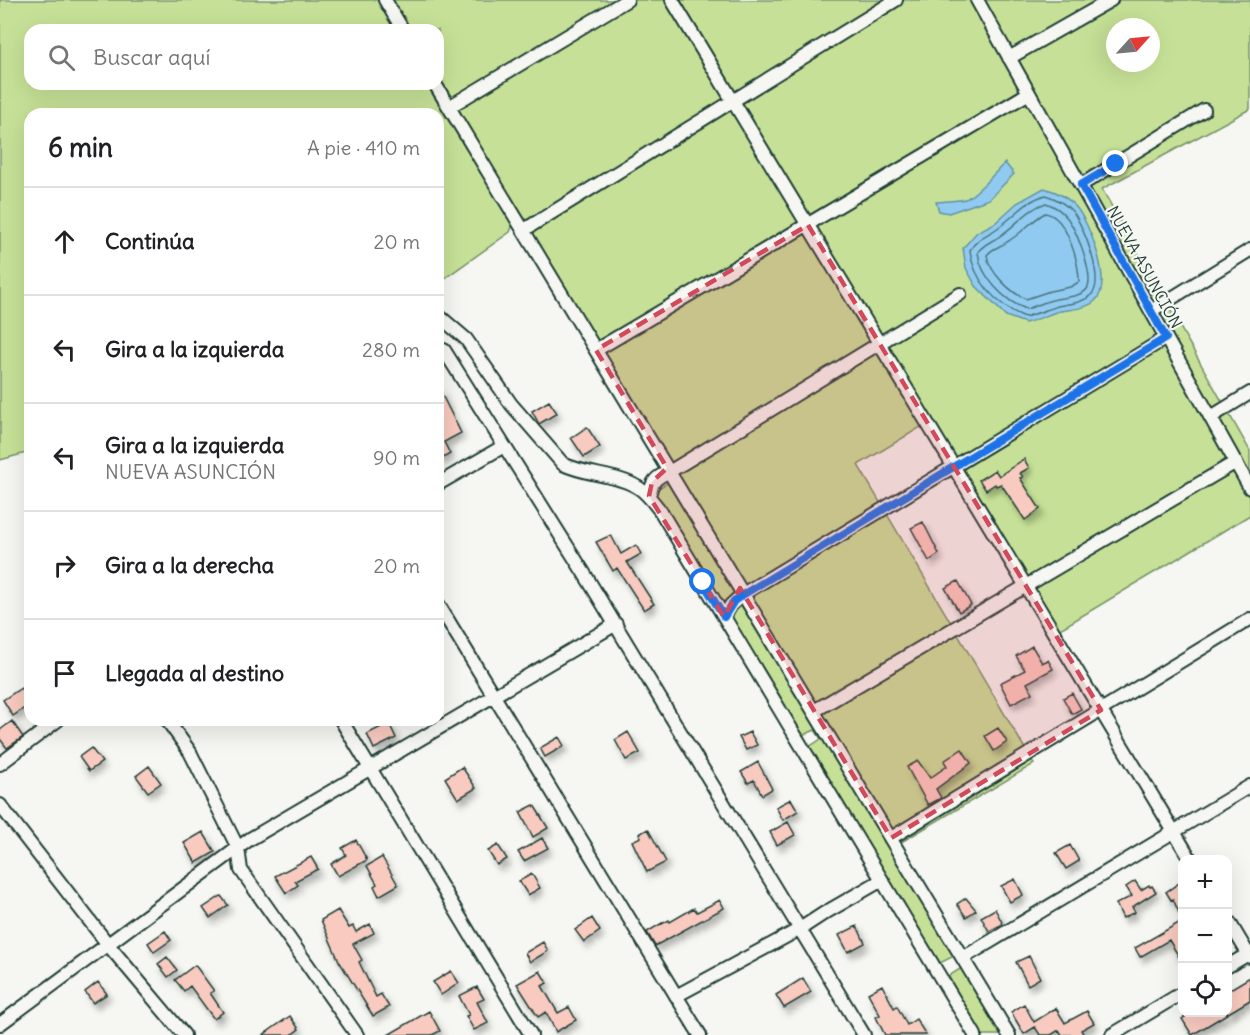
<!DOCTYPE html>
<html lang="es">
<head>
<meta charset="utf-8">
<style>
  :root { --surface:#fff; --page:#f6f6f6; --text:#202124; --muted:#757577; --line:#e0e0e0 }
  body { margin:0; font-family:Delius,sans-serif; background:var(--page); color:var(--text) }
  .controls { position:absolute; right:18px; bottom:18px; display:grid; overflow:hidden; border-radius:12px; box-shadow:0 6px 24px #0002 }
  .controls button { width:54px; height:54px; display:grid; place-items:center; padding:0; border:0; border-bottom:2px solid var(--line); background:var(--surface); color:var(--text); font:30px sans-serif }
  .compass { position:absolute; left:1106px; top:18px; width:54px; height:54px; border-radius:50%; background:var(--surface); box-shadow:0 6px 24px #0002; rotate:63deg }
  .stop { position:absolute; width:18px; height:18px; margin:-14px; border:4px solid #1a73e8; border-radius:50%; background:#fff }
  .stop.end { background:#1a73e8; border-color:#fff; box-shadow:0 2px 6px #0008 }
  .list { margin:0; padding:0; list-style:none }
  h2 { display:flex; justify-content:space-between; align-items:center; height:78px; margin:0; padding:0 24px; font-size:26px }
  h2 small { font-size:20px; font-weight:400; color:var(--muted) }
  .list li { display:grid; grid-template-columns:39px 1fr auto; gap:18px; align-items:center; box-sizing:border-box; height:108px; padding:0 24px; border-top:2px solid var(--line) }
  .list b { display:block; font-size:22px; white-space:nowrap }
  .list p { margin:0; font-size:20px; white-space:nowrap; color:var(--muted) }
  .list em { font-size:20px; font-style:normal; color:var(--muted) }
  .icon { flex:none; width:33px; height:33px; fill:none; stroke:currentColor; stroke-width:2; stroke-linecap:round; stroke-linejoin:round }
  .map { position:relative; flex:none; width:1250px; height:1035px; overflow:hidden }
  .search { position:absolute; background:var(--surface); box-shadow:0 6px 24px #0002; left:24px; top:24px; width:420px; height:66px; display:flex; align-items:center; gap:15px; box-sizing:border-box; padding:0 21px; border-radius:18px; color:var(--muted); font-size:22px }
  .panel { position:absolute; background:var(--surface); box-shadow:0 6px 24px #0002; left:24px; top:108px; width:420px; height:618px; border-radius:18px }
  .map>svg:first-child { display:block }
  .green { fill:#c6e197; stroke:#728f66; stroke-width:1.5; fill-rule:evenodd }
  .water { fill:#90caf0; stroke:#6392a5; stroke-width:1.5 }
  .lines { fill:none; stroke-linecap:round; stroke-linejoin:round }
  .shore { stroke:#4c757f; stroke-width:1.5 }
  .building { fill:#f9cabf; stroke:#1f3d34; stroke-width:1.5; filter:url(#shadow) }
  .minor-casing { stroke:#1f3d34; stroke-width:16 }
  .minor { stroke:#f6f6f2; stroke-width:12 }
  .route { stroke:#1a73e8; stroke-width:8 }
  .marked { fill:#d1495b; fill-opacity:0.2; stroke:#d1495b; stroke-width:4.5; stroke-dasharray:12 8; stroke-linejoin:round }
  .labels { text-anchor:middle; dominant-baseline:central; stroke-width:4.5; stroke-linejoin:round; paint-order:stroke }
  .street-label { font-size:16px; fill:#1f3d34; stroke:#f6f6f2 }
</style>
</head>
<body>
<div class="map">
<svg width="1250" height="1035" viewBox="0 0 1250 1035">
  <defs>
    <filter id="shadow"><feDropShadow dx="3.5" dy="5.5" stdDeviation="3" flood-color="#0004"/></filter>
  </defs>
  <rect width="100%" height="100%" fill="#f6f6f2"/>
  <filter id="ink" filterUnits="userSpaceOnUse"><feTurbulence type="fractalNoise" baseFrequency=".0167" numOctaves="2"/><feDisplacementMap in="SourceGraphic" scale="12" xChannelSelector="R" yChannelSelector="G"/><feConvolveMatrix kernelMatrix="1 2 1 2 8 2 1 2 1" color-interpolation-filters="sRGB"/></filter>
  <g filter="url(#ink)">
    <path class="green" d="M0 0H382L400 30H30V84H432L512 221V227L510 232 438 283V114H30V452L0 460Z
      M384 0H1250V109L1102 189 1250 451V515L1052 634 929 422 858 465 1034 764 891 848 954 956 938 964 809 747 821 739 815 730 801 736 652 492 669 482 438 84V30H402ZM1115 27H1151V63H1115Z
      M960 969H963L1003 1035H981L947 977Z"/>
    <path class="water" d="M1005 163 1014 174 989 199 949 213 939 211 936 202C946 201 956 201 965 199 974 197 996 171 1005 163Z
      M1044 188C1057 192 1066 196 1075 206 1089 221 1114 284 1095 301 1085 310 1068 309 1056 312 1045 316 1036 320 1025 323L1006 316 976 286 966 268 963 248 977 232 995 223 1017 203Z"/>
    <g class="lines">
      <path class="shore" d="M1046 195C1057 199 1065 203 1073 212 1083 225 1106 282 1091 295 1081 305 1064 303 1052 308 1043 311 1035 314 1025 317 997 306 973 280 970 250 980 235 986 237 999 227 1015 216 1026 200 1046 195Z
        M1046 203C1055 206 1062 211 1068 219 1076 230 1095 277 1087 289 1080 298 1061 297 1052 300 1043 302 1035 307 1026 309 1004 301 980 276 978 252 985 242 995 241 1004 233 1018 223 1029 208 1046 203Z
        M1045 213C1067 216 1079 263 1079 282L1070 287 1050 291 1026 299C1011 293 989 272 987 255 992 248 1000 247 1007 242 1021 234 1031 221 1045 213Z"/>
    </g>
    <path class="building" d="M438 387 461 433 444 442 450 454 438 461Z
      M549 401 557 413 539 424 532 411Z
      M587 427 600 447 584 457 571 438Z
      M1024 459 1029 468 1020 473 1023 477 1020 478 1040 509 1025 520 1001 484 996 486 995 484 986 490 979 480 995 470 999 476Z
      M923 522 939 554 929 561 911 528Z
      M611 535 621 554 636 545 641 554 627 562 654 604 644 610 617 568 613 571 596 542Z
      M958 581 971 605 959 612 945 588Z
      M1032 646 1042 663 1048 660 1053 669 1027 683 1032 693 1011 704 1000 683 1025 670 1016 656Z
      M30 685V704L13 716 3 700 21 688 22 690Z
      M1072 693 1081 709 1072 714 1063 698Z
      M12 721 23 737 7 748 0 739V730Z
      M389 723 396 738 374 749 367 734Z
      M998 728 1007 742 994 751 985 736Z
      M628 732 640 753 626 760 615 740Z
      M750 732 757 745 746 750 739 737Z
      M559 737 564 746 545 757 540 748Z
      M91 748 102 762 89 771 79 757Z
      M962 749 971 763 936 789 941 798 928 805 907 767 918 761 930 778 947 766 944 761Z
      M758 762 772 789 762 795 754 780 748 783 741 772Z
      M149 766 161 783 148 792 136 776Z
      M462 767 476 788 458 799 445 778Z
      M791 799 798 811 783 820 776 807Z
      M534 805 548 828 533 837 520 812Z
      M788 822 795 835 777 845 770 832Z
      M648 829 666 862 647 872 632 841 641 837 639 834Z
      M203 832 215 852 196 863 184 843Z
      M542 838 548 848 524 861 518 852Z
      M356 840 367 860 338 876 331 864 346 855 342 848Z
      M498 845 507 859 497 865 488 851Z
      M1070 845 1079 861 1066 869 1056 853Z
      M311 857 318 869 295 881 298 885 286 893 275 876Z
      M382 857 398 885 379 896 374 886 377 884 367 866Z
      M532 874 540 888 528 895 519 881Z
      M1015 879 1023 895 1010 902 1001 886Z
      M1135 881 1141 890 1149 885 1150 887 1152 886 1156 892 1132 907 1135 912 1123 918 1116 904 1132 896 1126 887Z
      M1182 881V920L1173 899 1171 900 1166 892Z
      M221 896 228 905 210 918 203 908Z
      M966 898 976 910 966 917 957 904Z
      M720 900 724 908 655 946 647 932 662 923V924L669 920 670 922 694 908 697 912Z
      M995 909 1003 924 989 931 981 917Z
      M338 910 349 928 353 926 356 932 370 924 374 933 353 944 362 960 359 962 376 997 381 994 389 1007 373 1016 339 961 321 920Z
      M592 918 600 931 584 942 575 930Z
      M1182 921V962L1169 940 1140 957 1135 948Z
      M857 926 865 943 848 952 839 935Z
      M165 931 171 940 154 952 148 943Z
      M543 942 548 951 530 962 525 953Z
      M1029 956 1040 978 1028 985 1016 962Z
      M167 957 177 970 168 977 158 964Z
      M195 965 214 991 210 993 223 1012 214 1019 190 986 184 991 175 980Z
      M451 971 459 983 441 995 433 982Z
      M540 971 547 983 542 986 558 1013 569 1007 576 1020 556 1032 546 1012 538 1017 517 984Z
      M1250 977V1000L1192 1035 1182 1019 1192 1012H1227V991Z
      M803 978 811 992 784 1008 776 995Z
      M98 982 107 994 93 1003 85 992Z
      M882 985 894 1008 897 1006 907 1025 916 1019 926 1035H885L876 1017 880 1015 868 993Z
      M477 987 484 999 477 1002 488 1023 474 1030 466 1016 469 1015 459 996Z
      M1024 1004 1034 1022 1056 1008 1065 1023 1087 1011 1094 1023 1081 1030 1084 1035H1062L1059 1030 1051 1035H1040L1035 1027 1024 1034 1011 1012Z
      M429 1011 440 1031 432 1035H388Z
      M290 1016 299 1029 291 1035H263Z"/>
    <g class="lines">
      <g class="minor-casing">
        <path id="minor" d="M385 0 403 30
          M672 0 1191 860
          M977 0 1250 488
          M1009 58 1111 0
          M435 84 1009 1035
          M449 107 627 0
          M1081 185 1204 110
          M524 230 896 0
          M1151 311 1250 250
          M438 315 466 339 511 404 563 464C585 475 620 475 639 488 648 494 654 503 661 512L975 1035
          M444 350 584 573 864 1035
          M596 350 1029 93
          M1211 417 1250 393
          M438 484 504 446
          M649 496C652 482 655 477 669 472L960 294
          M438 604 700 1035
          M724 617 731 605 743 594 1166 338
          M814 711 1236 462
          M167 720 190 752 238 848 241 870 357 1035
          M341 720 531 1035
          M0 764 58 720
          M0 805 110 947 184 1035
          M891 838 1250 619
          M1228 920 1250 957
          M963 958 1250 786
          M1228 966 1250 953
          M676 996 800 929 823 914 882 880
          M0 1024 250 839 616 624
          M1112 1035 1182 993"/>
      </g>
      <use href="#minor" class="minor"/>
    </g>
  </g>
  <g class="lines" filter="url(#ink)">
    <path class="route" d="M703 582 724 617 734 601 744 594 1166 338 1081 185 1116 164"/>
  </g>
  <path class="marked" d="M808 225 1101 710 891 838 740 588 724 617 649 496 652 482 667 468 596 350Z"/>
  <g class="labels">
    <g class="street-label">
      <text transform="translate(1145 267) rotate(61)">NUEVA ASUNCIÓN</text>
    </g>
  </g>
</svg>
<div class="controls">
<button>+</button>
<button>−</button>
<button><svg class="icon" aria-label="locate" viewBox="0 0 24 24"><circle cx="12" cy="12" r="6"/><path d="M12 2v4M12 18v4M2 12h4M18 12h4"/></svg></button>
</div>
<svg class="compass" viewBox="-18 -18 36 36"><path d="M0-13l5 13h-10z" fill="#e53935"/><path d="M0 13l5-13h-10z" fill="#757577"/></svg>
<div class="stop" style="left:703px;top:582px"></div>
<div class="stop end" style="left:1116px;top:164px"></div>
<div class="search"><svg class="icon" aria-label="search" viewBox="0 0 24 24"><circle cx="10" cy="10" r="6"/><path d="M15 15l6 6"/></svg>Buscar aquí</div>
<section class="panel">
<h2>6 min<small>A pie · 410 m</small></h2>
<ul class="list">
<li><svg class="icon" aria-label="ahead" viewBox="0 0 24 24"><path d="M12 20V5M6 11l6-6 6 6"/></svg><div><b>Continúa</b></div><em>20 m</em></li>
<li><svg class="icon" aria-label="left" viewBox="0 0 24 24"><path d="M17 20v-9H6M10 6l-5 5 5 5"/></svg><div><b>Gira a la izquierda</b></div><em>280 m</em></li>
<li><svg class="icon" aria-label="left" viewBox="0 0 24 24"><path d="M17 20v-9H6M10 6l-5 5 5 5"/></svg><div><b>Gira a la izquierda</b><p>NUEVA ASUNCIÓN</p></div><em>90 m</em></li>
<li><svg class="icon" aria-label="right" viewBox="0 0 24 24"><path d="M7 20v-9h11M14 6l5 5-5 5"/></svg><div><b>Gira a la derecha</b></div><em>20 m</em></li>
<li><svg class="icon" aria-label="arrive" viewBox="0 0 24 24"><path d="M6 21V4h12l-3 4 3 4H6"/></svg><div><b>Llegada al destino</b></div></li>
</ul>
</section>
</div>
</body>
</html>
